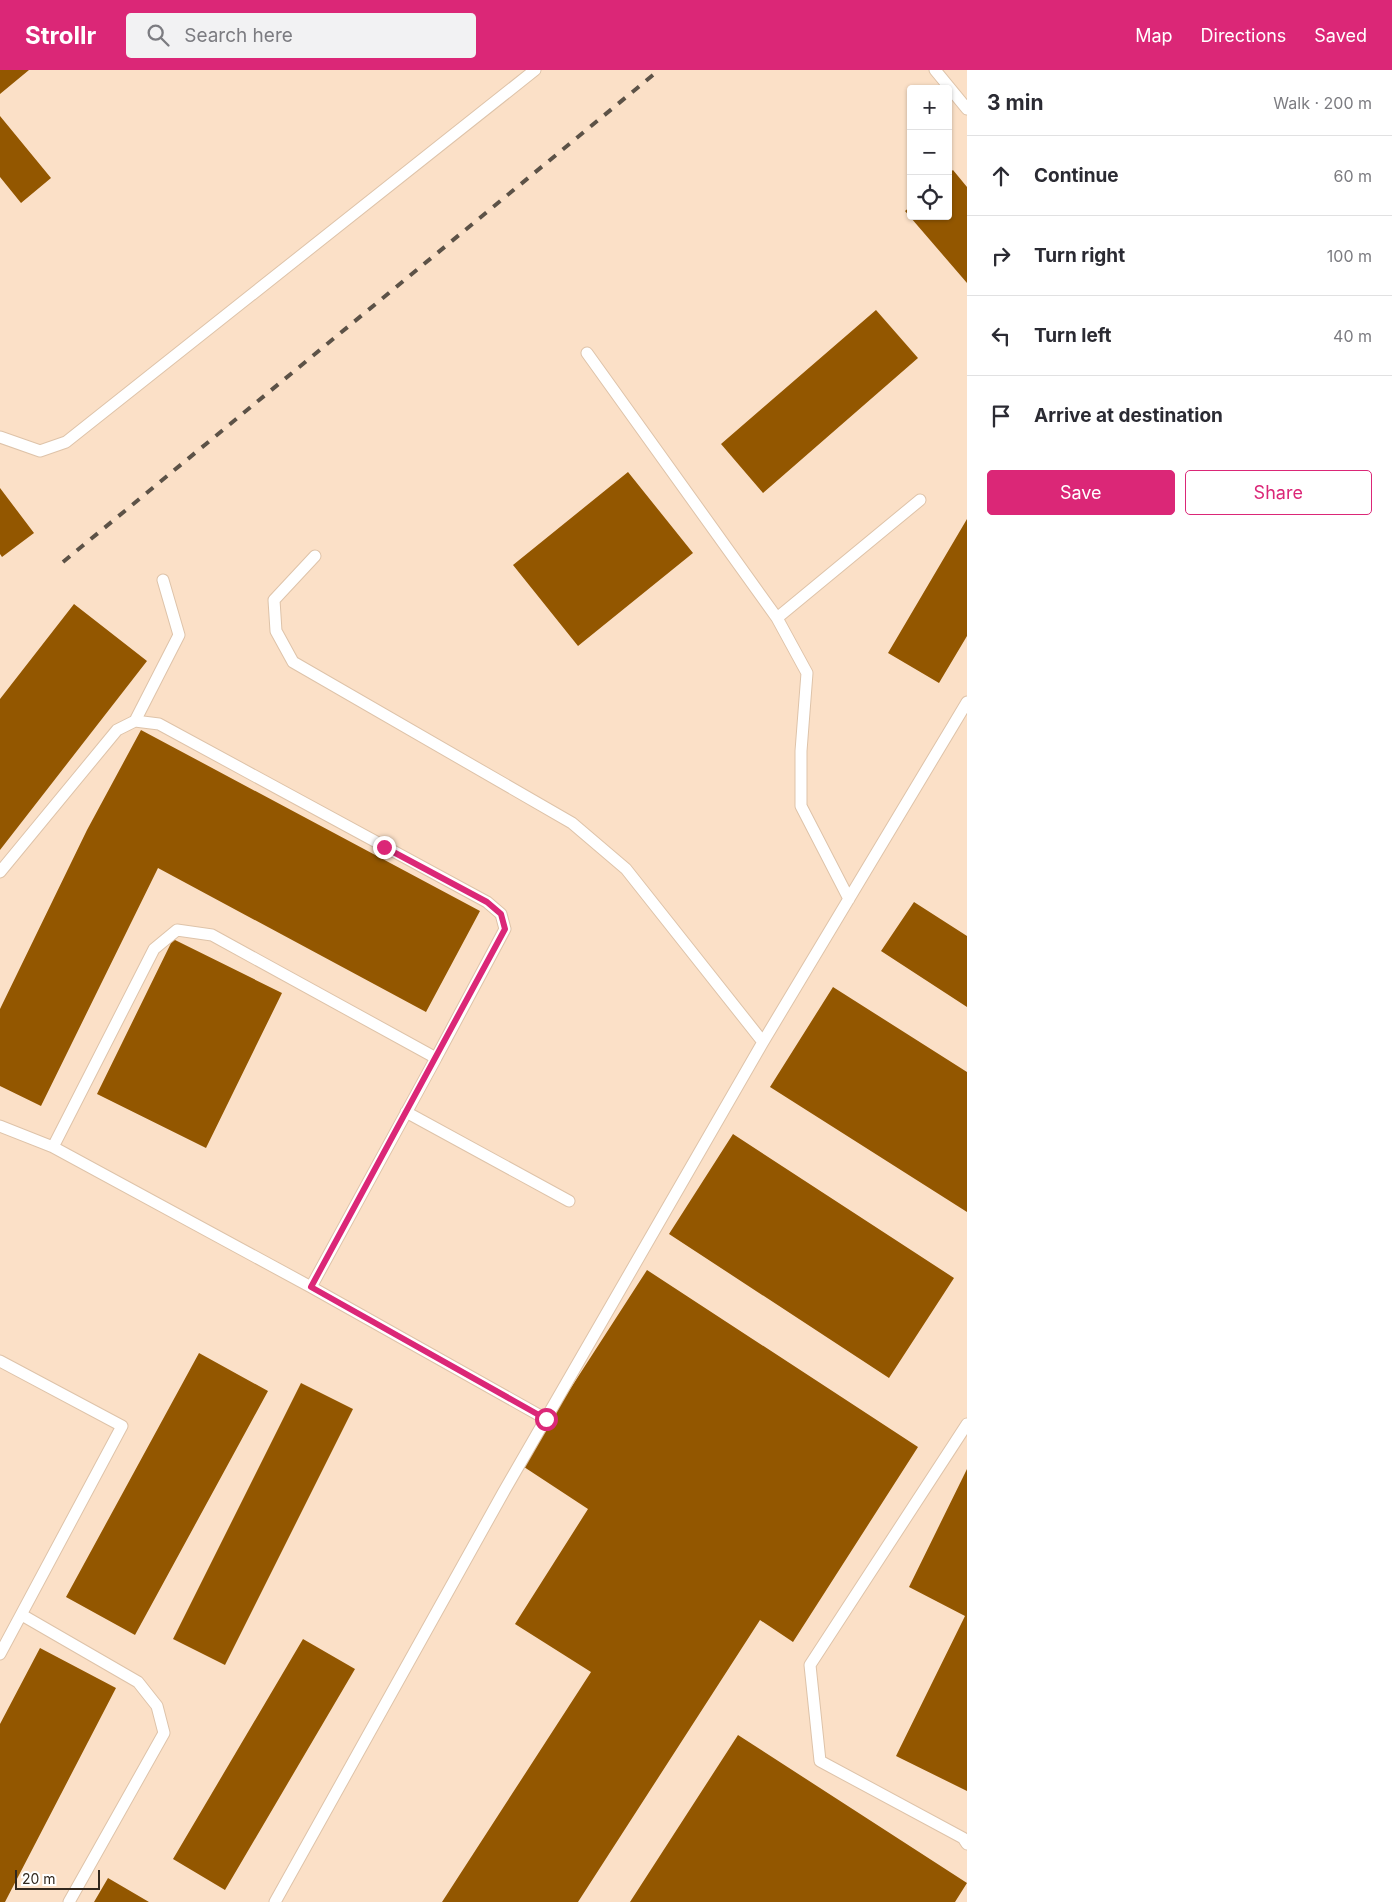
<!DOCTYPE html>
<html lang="en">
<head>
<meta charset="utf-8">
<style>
  :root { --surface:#fff; --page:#f2f2f3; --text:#2b2b33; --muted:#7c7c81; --line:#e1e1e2; --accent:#db2777 }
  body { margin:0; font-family:Inter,sans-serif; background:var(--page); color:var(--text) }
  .controls { position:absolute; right:15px; top:15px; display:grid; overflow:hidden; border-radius:5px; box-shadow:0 1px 4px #0004 }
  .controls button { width:45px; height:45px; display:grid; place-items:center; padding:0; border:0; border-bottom:1px solid var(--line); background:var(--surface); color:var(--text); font:25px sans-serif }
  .scale { position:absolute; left:15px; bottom:12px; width:85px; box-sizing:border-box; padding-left:5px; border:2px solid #32281e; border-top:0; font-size:14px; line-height:18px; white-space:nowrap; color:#32281e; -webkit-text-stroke:4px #fff; paint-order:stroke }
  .stop { position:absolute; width:15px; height:15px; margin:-11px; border:4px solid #db2777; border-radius:50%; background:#fff }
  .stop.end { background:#db2777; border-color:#fff; box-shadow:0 1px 5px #0008 }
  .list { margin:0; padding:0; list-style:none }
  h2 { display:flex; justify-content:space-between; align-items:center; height:65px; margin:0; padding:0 20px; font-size:21px }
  h2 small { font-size:16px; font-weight:400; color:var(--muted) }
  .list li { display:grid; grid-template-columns:32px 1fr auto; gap:15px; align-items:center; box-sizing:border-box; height:80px; padding:0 20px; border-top:1px solid var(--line) }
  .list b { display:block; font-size:19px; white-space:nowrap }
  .list em { font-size:16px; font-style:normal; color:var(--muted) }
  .actions { display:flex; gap:10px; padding:15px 20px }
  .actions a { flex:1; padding:11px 0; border:1px solid var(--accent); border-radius:5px; text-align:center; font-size:18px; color:var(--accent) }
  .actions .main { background:var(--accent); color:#fff }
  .icon { flex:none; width:28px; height:28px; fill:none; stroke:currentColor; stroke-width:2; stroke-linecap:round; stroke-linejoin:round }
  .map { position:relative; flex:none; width:967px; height:1832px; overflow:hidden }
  header { display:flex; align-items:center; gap:30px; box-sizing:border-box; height:70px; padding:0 25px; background:var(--accent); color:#fff }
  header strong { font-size:24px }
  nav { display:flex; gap:28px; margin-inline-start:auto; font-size:18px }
  .search { width:350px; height:45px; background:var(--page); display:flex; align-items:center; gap:12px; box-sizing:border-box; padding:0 18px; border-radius:5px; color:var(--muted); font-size:19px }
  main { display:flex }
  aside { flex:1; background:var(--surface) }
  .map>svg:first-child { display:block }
  .built { fill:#fbe0c7; fill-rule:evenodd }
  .building { fill:#935700 }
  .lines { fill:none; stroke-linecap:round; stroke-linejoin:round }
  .service-casing { stroke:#dec3a9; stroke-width:13 }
  .service { stroke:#fff; stroke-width:11 }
  .rail { stroke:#5c5247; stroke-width:4; stroke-dasharray:9 9; stroke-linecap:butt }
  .route { stroke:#db2777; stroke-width:6 }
</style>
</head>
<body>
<header>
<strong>Strollr</strong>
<div class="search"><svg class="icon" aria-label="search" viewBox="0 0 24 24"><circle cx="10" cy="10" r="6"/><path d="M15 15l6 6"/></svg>Search here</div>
<nav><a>Map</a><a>Directions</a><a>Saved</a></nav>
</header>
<main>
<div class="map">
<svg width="967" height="1832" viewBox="0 0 967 1832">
  <rect width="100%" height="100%" fill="#fbf0e5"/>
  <path class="built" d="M0 0H967V1832H0ZM911 19H948V146H911Z"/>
  <path class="building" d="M0 0H29L0 24Z
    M0 46 51 108 21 133 0 107Z
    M953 100 967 117V213L905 141 911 136V146H948V104Z
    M876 240 918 288 763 423 721 374Z
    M628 402 693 483 578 576 513 495Z
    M0 418 34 463 2 487 0 484Z
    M967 449V566L939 613 888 583Z
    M74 534 147 591 0 780V629Z
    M141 660 480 841 426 942 158 798 41 1036 0 1016V939L87 760Z
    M914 832 967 866V937L881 881Z
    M173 869 282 923 206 1078 97 1024Z
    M833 917 967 1002V1142L770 1017Z
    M733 1064 954 1208 889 1308 669 1164Z
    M647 1200 918 1377 793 1572 760 1550 578 1832H442L591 1602 515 1554 588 1439 521 1395Z
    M199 1283 268 1321 135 1565 66 1527Z
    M301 1313 353 1339 225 1595 173 1569Z
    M967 1399V1721L896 1686 965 1546 909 1517Z
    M303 1569 355 1599 225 1820 173 1789Z
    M40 1578 116 1618 5 1832H0V1654Z
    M738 1665 967 1813 955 1832H630Z
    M108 1808 149 1832H94Z"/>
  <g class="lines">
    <g class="service-casing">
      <path id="service" d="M935 0 967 39
        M587 283 777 548 807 603 801 681V736L849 829
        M0 367 40 381 66 372 535 0
        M315 486 274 530 276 561 293 592 572 753 626 799 763 972
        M777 548 920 430
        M135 651 179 565 163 510
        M0 802 117 660 135 651 159 654 487 832 501 844 505 859 436 988
        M406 1042 569 1131
        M0 1056 53 1077
        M311 1217 436 988 212 865 177 860 154 879 53 1077 311 1217 546 1349
        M0 1291 122 1356 0 1584
        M967 1354 810 1595 820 1691 963 1768 967 1774
        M22 1545 138 1612 157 1636 164 1663 69 1832
        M275 1832 503 1423 763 972 967 632"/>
    </g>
    <use href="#service" class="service"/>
    <path class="rail" d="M63 492 659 0"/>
  </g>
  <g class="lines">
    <path class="route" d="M384 777 487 832 501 844 505 859 311 1217 546 1349"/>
  </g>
</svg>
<div class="controls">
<button>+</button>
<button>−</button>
<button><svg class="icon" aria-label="locate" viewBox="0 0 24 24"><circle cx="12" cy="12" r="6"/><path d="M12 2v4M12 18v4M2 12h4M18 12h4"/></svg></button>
</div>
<div class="scale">20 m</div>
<div class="stop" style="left:546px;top:1349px"></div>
<div class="stop end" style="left:384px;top:777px"></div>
</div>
<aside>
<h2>3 min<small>Walk · 200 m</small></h2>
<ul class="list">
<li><svg class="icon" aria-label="ahead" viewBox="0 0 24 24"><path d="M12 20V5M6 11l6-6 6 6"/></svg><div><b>Continue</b></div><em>60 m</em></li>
<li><svg class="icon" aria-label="right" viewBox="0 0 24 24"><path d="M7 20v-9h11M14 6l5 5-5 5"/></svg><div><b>Turn right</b></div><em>100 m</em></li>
<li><svg class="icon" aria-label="left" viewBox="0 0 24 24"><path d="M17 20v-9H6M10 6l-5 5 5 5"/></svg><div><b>Turn left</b></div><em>40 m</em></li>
<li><svg class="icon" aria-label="arrive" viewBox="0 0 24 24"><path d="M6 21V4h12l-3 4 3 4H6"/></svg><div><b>Arrive at destination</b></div></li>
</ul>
<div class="actions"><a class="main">Save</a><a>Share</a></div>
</aside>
</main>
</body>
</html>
